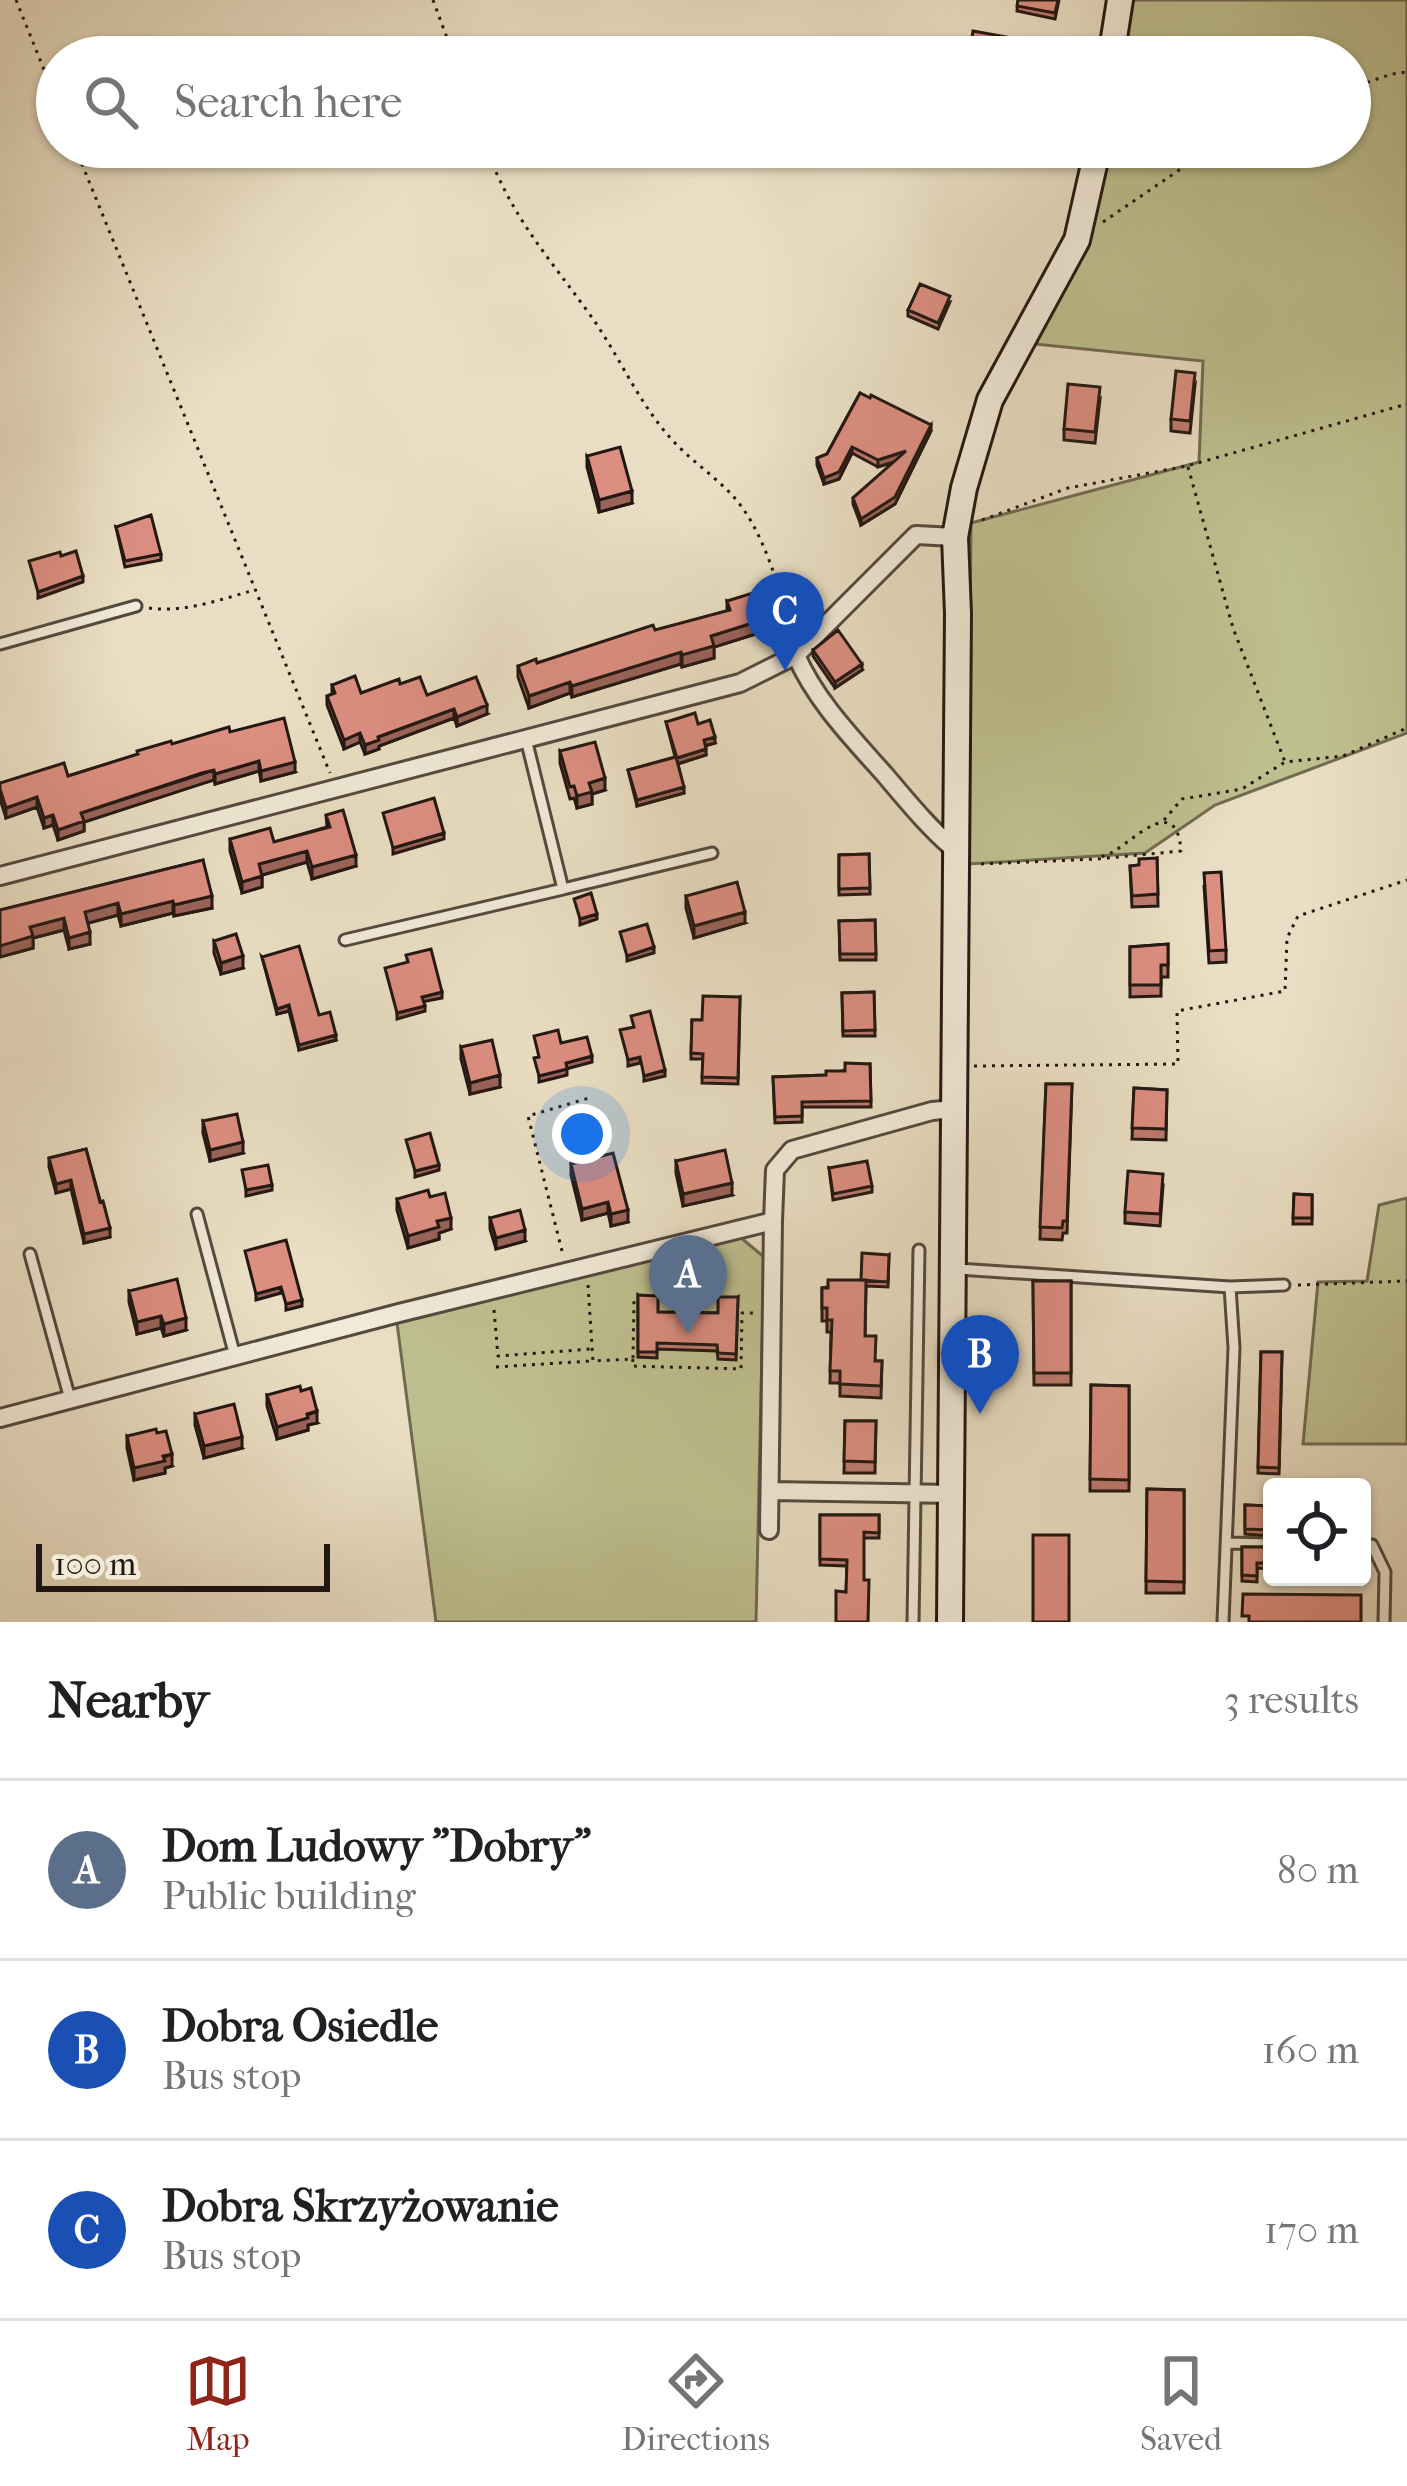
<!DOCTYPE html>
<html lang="en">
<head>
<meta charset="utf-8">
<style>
  :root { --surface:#fff; --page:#f2f2f2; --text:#202124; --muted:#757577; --line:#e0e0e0; --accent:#8f2418 }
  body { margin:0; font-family:"IM FELL French Canon",serif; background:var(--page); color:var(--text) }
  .controls { position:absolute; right:36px; bottom:36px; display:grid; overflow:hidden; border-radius:12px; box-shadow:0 3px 9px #0004 }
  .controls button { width:108px; height:108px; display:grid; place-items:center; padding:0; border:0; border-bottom:3px solid var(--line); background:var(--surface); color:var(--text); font:60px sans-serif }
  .scale { position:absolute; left:36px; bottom:30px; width:294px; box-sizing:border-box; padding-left:12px; border:6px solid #231711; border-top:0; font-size:33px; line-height:42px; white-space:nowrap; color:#231711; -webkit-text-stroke:9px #f1ead8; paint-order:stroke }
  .you { position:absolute; left:582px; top:1134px; width:42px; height:42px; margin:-30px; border:9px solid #fff; border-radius:50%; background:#1a73e8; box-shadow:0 0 0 18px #1a73e833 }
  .badge { display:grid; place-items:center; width:78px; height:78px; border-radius:50%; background:var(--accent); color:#fff; font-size:39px; font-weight:700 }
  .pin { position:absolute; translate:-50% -99px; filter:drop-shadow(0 3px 6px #0008) }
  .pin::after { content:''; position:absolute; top:63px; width:42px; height:36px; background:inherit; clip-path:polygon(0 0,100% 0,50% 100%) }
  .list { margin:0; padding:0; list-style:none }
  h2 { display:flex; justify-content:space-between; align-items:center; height:156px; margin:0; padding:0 48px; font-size:51px }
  h2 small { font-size:39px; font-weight:400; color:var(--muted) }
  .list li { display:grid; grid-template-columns:78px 1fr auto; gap:36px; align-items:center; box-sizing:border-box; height:180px; padding:0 48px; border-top:3px solid var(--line) }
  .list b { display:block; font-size:45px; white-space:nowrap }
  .list p { margin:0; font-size:39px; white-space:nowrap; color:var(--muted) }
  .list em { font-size:39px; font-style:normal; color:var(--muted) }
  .icon { flex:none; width:66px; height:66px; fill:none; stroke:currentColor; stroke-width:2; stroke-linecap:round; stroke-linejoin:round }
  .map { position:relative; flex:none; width:1407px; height:1622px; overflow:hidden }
  .search { position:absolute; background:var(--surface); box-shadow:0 3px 9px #0004; left:36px; right:36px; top:36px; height:132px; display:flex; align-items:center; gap:30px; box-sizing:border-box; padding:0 42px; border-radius:66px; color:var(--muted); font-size:45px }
  .sheet { height:696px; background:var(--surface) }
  nav { display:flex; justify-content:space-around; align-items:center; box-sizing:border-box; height:168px; border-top:3px solid var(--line); background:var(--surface); font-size:33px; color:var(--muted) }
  nav a { display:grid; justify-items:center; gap:6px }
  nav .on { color:var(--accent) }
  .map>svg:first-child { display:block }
  .green { fill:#bebf8f; stroke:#706b50; stroke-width:3 }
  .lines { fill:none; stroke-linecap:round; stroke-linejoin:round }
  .lane-casing { stroke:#54493e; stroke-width:15 }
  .street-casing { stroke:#54493e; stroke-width:22 }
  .secondary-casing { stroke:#231711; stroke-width:30 }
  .path { stroke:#231711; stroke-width:3; stroke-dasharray:3 6; stroke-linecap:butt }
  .lane { stroke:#f1ead8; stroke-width:9 }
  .street { stroke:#f1ead8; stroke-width:16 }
  .secondary { stroke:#f1ead8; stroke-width:24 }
  .wall { fill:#bd7a6f; stroke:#231711; stroke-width:3 }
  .shaded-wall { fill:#9a635a; stroke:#231711; stroke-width:3 }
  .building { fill:#dc8e81; stroke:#231711; stroke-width:3 }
</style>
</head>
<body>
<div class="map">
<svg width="1407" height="1622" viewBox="0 0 1407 1622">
  <rect width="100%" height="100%" fill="#e9dec3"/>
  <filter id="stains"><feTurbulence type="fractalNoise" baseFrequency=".00167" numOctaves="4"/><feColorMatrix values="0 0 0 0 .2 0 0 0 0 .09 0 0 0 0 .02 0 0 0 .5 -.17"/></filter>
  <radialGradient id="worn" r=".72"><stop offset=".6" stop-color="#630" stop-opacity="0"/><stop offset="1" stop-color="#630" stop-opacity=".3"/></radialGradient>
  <path class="green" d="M1125 0H1407V733L1215 805 1145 853 968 864 971 523 1199 462 1203 361 1025 343 1074 248 1098 147H1350V57H1115Z
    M1407 1198V1444H1303L1318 1282 1367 1281 1379 1205Z
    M740 1237 764 1257 756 1622H436L397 1323Z"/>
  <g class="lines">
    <g class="lane-casing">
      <path id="lane" d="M0 644 136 606
        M563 889 712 853
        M345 940 563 889 526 739
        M197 1214 235 1356
        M30 1254 70 1399
        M958 1269 1230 1287 1284 1285
        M1227 1543 1272 1544
        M1362 1545H1372L1385 1572 1384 1622
        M913 1622 919 1250
        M1223 1622 1234 1348 1230 1287"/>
    </g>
    <g class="street-casing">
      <path id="street" d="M796 655C815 700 853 739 885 775 907 801 929 828 955 850
        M0 876 740 683 796 655 916 535 955 537
        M0 1418 399 1313 773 1221 775 1170 792 1150 932 1111 954 1109
        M770 1491 953 1494
        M769 1530 773 1221"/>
    </g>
    <g class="secondary-casing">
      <path id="secondary" d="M1111 57 1120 0
        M950 1622 958 614 955 537 964 488 990 400 1077 240 1098 147"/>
    </g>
    <path class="path" d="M16 0 57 102
      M433 0 454 57
      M1350 88 1392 74 1407 72
      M75 147 330 773
      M486 147C511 216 546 254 588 312 619 354 638 404 675 443 692 461 713 475 730 493 763 526 781 592 791 636
      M1103 222 1213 147
      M1188 467 1233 628 1285 762
      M982 520 1068 488 1187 466 1407 404
      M149 608C183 613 219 600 251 591
      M1164 820 1182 799 1242 789 1285 762 1343 756 1407 728
      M981 864 1097 859 1181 851C1177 795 1138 836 1116 850 1110 854 1103 856 1097 859
      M974 1066 1178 1064 1177 1011 1285 991 1287 938 1298 916 1407 880
      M562 1251 528 1116 589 1098
      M588 1285 593 1361 633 1359 634 1301
      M1298 1285 1407 1281
      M494 1310 498 1356 591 1349
      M633 1359 632 1366 741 1369 742 1313H754
      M496 1367 591 1361"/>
    <use href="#lane" class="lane"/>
    <use href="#street" class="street"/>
    <use href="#secondary" class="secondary"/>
  </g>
  <path class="wall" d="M1018 0H1059L1055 19 1017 11Z
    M950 302 938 329 908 316V310Z
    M1195 385 1190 433 1171 431V419Z
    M860 393 931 431 895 504 861 525 853 504V498L894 462 878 467 852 453 839 479 824 484 817 465V458L827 454Z
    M1100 399 1095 443 1064 440V429Z
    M587 456 632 503 599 512 587 467Z
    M116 527 161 554V560L125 567Z
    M727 601 765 631 714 647V658L682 667 681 664 572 697 570 693 529 708 518 677V666L537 663 727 611Z
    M813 650 862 670 835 688 813 656Z
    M400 684 427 695 487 714 457 726 454 718 379 746V749L365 754 360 742 344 749 327 705V696L332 694V685L361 693Z
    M666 722 698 724 715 743 705 746 706 755 678 764 684 793 637 806 628 770 675 757Z
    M230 732 295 772 261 781 259 771 215 784 214 780 202 783 84 822V831L58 840 53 825 44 828 37 807 6 818 0 799V783L68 776 172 744Z
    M560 751 605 790 592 794V804L577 808 574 798 570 799 560 763Z
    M326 815 356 866 312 879 307 862 262 875V887L242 893 230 851V839L274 842 327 827Z
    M869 854 870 894 839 895V855Z
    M1157 858 1158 906 1132 907 1130 866 1139 865Z
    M203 860 212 908 174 916 173 913 121 926 118 915 88 923 90 944 69 949 64 930 33 938V948L0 957V910Z
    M1204 885 1226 950V962L1209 963Z
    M686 896 745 923 694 938 686 908Z
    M875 920 876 960H840L839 921Z
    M214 941 243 968 221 974 214 953Z
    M1168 944V977H1161V996L1130 997V947Z
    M262 957 319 1015 336 1040 299 1050 289 1011 277 1014Z
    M874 992 875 1036H843L842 993Z
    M740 997 738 1084 702 1083 703 1059H691L692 1020H702Z
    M461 1047 500 1087 470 1094 461 1059Z
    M870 1064 871 1107H802V1122L775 1123 773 1077 826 1075Z
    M1046 1084H1072L1067 1233H1063L1062 1240 1040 1239Z
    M1134 1088 1167 1090 1166 1140 1132 1139Z
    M203 1121 243 1153 210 1161 203 1133Z
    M86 1149 110 1237 84 1243 71 1189 56 1193 49 1167V1158Z
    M676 1161 732 1195 683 1206 676 1173Z
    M571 1164 628 1222 611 1226 608 1213 582 1220 571 1175Z
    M829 1168 872 1186V1192L833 1200Z
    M1163 1186 1160 1226 1125 1223V1212Z
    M1294 1194 1312 1195V1224H1293Z
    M430 1197 451 1229 439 1233V1239L408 1248 397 1210V1199Z
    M490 1218 525 1241 496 1249 490 1229Z
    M889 1255 888 1287 866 1286 865 1336 876 1361H882L881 1398 840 1396V1383H830L831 1332H827V1321H822V1288L861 1280Z
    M1033 1281H1071V1385H1034Z
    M129 1291 186 1330 164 1336 161 1328 137 1334 129 1302Z
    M638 1295 658 1312 718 1313 738 1297 736 1360 718 1359 717 1351 657 1349V1358L638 1357Z
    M1261 1352H1282L1279 1474 1258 1473Z
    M1091 1385 1129 1386V1491H1090Z
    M267 1395 317 1423 308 1425V1430L277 1439 267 1406Z
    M195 1414 242 1448 204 1458 195 1425Z
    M845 1421H876L875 1473H844Z
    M127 1436 172 1466 165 1468V1473L134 1480 127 1448Z
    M1147 1489 1184 1490V1593H1146Z
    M1245 1505 1272 1506V1536L1245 1534Z
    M820 1515H879V1538H864L846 1592 847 1566 820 1565Z
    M1242 1547H1272V1569L1257 1568V1582L1242 1581Z"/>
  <path class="shaded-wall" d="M560 149V160L535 166V155Z
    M931 425V431L895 504 861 525V519Z
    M852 447V453L839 479 824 484V478Z
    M906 451V458L878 467V460Z
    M632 491V503L599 512V500Z
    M83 576V582L38 598V592Z
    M765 619V631L714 647V658L682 667V655L711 636Z
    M681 652V664L572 697V686Z
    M862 664V670L835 688V682Z
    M570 682V693L529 708V696Z
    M487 705V714L457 726V717Z
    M454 709V718L379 746V749L365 754V745L378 737Z
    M360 733V742L344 749V740Z
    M715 737V743L704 746V740Z
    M706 749V755L677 764V758Z
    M259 761V771L215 784V774Z
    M295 762V772L261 781V771Z
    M214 770V780L84 822V831L58 840V830L81 813Z
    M605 778V790L592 794V804L577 808V796L589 783Z
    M684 787V793L637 806V800Z
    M37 797V807L6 818V808Z
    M53 815V825L44 828V818Z
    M444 833V839L393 854V848Z
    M307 851V862L259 876V864Z
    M356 855V866L312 879V867Z
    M262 876V887L242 893V882Z
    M212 896V908L174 916V905Z
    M173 901V913L121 926V914Z
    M118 903V915L85 924V912Z
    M745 912V923L694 938V926Z
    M597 914V919L580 925V919Z
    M64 918V930L33 938V948L0 957V946L30 927Z
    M90 932V944L69 949V938Z
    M654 947V953L627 961V956Z
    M243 956V968L221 974V963Z
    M442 992V998L422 1002V997Z
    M289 1005V1011L277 1014V1009Z
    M425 1006V1011L397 1019V1013Z
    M336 1035V1040L299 1050V1045Z
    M592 1056V1062L566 1069V1063Z
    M640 1057V1063L628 1066V1060Z
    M567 1069V1075L539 1082V1076Z
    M665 1070V1076L644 1081V1076Z
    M500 1075V1087L470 1094V1083Z
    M243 1142V1153L210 1161V1150Z
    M439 1165V1170L415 1177V1171Z
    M71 1180V1189L56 1193V1184Z
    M732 1183V1195L683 1206V1194Z
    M272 1185V1190L246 1196V1190Z
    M608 1202V1213L582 1220V1209Z
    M628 1210V1222L611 1226V1214Z
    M451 1218V1229L439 1233V1239L408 1248V1236L437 1221Z
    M110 1228V1237L84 1243V1234Z
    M525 1230V1241L496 1249V1238Z
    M281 1287V1293L256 1300V1294Z
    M302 1300V1306L286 1310V1304Z
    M161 1316V1328L137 1334V1322Z
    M186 1318V1330L164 1336V1324Z
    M317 1411V1423L308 1425V1430L277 1439V1427Z
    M242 1437V1448L204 1458V1446Z
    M172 1454V1466L165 1468V1473L134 1480V1468Z"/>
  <path class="building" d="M1018 0H1058L1055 13 1017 6Z
    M973 31 1006 37 1002 57H969Z
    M533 147H560V149L535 155Z
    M920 284 950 296 938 323 908 310Z
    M1176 371 1195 373 1190 421 1171 419Z
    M1068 384 1100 387 1095 432 1064 429Z
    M860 393 870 398 871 395 931 425 895 497 861 519 853 498 906 451 878 460 852 447 839 472 824 478 817 458 827 454Z
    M620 447 632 491 599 500 587 456Z
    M151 515 161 554 125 561 116 527Z
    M76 551 83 576 38 592 29 561 60 552 61 556Z
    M756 592 765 619 711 636 714 646 682 655 681 652 572 686 570 682 529 696 518 666 536 659 537 663 653 625 655 630 730 610 727 601Z
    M838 630 862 664 835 682 813 650Z
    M355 676 361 693 399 679 400 684 420 677 427 695 476 677 487 705 457 717 454 709 378 737 379 740 365 745 360 733 344 740 327 696 335 693 332 685Z
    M695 713 698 724 710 720 715 737 704 740 706 749 677 758 666 722Z
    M284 718 295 762 261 771 259 761 215 774 214 770 202 773 81 813 84 821 58 830 53 815 44 818 37 797 6 808 0 789V783L64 763 68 776 138 754 137 751 171 741 172 744 229 727 230 732Z
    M595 742 605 778 589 783 592 792 577 796 574 786 570 787 560 751Z
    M676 757 684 787 637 800 628 770Z
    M434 798 444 833 393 848 383 813Z
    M343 810 356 855 312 867 307 851 259 864 262 876 242 882 230 839 270 828 274 842 330 827 326 815Z
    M869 854 870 888 839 889V855Z
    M1157 858 1158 894 1132 896 1130 866 1139 865V859Z
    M203 860 212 896 174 905 173 901 121 914 118 903 85 912 90 932 69 938 64 918 30 927 33 936 0 946V910Z
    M1221 872 1226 950 1209 951 1204 873Z
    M737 882 745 912 694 926 686 896Z
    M591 893 597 914 580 919 574 899Z
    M875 920 876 954H840L839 921Z
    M647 924 654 947 627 956 620 932Z
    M236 934 243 956 221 963 214 941Z
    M1168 944V965H1161V985H1130V947Z
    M299 946 319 1015 330 1012 336 1035 299 1045 289 1005 277 1009 262 957Z
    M431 949 442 992 422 997 425 1006 397 1013 385 968 408 962 406 955Z
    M874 992 875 1030 843 1031 842 993Z
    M703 996 740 997 738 1078 702 1077 703 1054 691 1053 692 1020H702Z
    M650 1011 665 1070 644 1076 640 1057 628 1060 620 1030 634 1027 631 1016Z
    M558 1030 561 1043 587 1037 592 1056 566 1063 567 1069 539 1076 534 1058 539 1057 534 1036Z
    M492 1040 500 1075 470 1083 461 1047Z
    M845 1063 870 1064 871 1101 802 1102V1116L775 1117 773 1077 826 1075V1071H845Z
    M1046 1084H1072L1067 1221H1063L1062 1228 1040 1227Z
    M1134 1088 1167 1090 1166 1129 1132 1128Z
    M237 1114 243 1142 210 1150 203 1121Z
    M430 1133 439 1165 415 1171 406 1140Z
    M86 1149 100 1202 103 1201 110 1228 84 1234 71 1180 56 1184 49 1158Z
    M725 1150 732 1183 683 1194 676 1161Z
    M613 1153 628 1210 611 1214 608 1202 582 1209 571 1164Z
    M867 1161 872 1186 833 1194 829 1168Z
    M268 1165 272 1185 246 1190 242 1170Z
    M1128 1171 1163 1174 1160 1214 1125 1212Z
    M428 1190 430 1197 445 1193 451 1218 437 1221 439 1227 408 1236 397 1199Z
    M1294 1194 1312 1195V1218H1293Z
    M520 1210 525 1230 496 1238 490 1218Z
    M286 1240 302 1300 286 1304 281 1287 256 1294 245 1251Z
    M862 1253 889 1255 888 1282 861 1280Z
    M177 1279 186 1318 164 1324 161 1316 137 1322 129 1291Z
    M828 1280H866L865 1336H876L875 1361H882L881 1386 840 1384V1371H830L832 1320H827V1308H822V1288H828Z
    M1033 1281H1071V1373H1034Z
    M638 1295 658 1296V1312L718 1313V1297H738L736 1354 718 1353 717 1345 657 1343V1352H638Z
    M1261 1352H1282L1279 1468 1258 1467Z
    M1091 1385 1129 1386V1480L1090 1479Z
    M300 1386 301 1391 311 1388 317 1411 307 1414 308 1418 277 1427 267 1395Z
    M234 1404 242 1437 204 1446 195 1414Z
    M845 1421H876L875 1462 844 1461Z
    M156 1429 157 1433 166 1431 172 1454 163 1456 165 1461 134 1468 127 1436Z
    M1147 1489 1184 1490V1582L1146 1581Z
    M1245 1505 1272 1506V1530L1245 1529Z
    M820 1515H879V1533L864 1532V1580H869L868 1622H836V1591L846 1592 847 1560 820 1559Z
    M1033 1535H1069V1622H1033Z
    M1242 1547H1272V1563H1257V1576L1242 1575Z
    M1243 1594 1361 1595V1622H1249V1616H1242Z"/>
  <rect width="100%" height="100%" filter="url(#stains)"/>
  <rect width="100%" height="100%" fill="url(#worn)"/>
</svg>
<div class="controls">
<button><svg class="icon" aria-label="locate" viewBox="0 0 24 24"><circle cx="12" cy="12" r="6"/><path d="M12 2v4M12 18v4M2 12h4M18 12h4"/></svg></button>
</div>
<div class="scale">100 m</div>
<div class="you"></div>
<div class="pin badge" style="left:688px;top:1334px;background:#5c6f8a">A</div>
<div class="pin badge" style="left:980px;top:1414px;background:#1a4fb4">B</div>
<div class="pin badge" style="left:785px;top:671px;background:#1a4fb4">C</div>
<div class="search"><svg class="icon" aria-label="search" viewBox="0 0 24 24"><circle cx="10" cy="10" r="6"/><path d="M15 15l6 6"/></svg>Search here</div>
</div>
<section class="sheet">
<h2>Nearby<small>3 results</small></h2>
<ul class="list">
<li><span class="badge" style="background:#5c6f8a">A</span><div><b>Dom Ludowy &quot;Dobry&quot;</b><p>Public building</p></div><em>80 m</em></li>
<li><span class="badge" style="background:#1a4fb4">B</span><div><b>Dobra Osiedle</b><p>Bus stop</p></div><em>160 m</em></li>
<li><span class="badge" style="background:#1a4fb4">C</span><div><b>Dobra Skrzyżowanie</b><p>Bus stop</p></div><em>170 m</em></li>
</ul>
</section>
<nav>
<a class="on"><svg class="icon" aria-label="map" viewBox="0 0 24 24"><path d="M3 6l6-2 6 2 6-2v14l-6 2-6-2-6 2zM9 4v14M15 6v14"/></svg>Map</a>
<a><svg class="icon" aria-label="directions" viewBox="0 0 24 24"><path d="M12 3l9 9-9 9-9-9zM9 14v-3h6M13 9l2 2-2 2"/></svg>Directions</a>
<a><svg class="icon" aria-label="saved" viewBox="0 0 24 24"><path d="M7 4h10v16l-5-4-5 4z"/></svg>Saved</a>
</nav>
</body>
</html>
